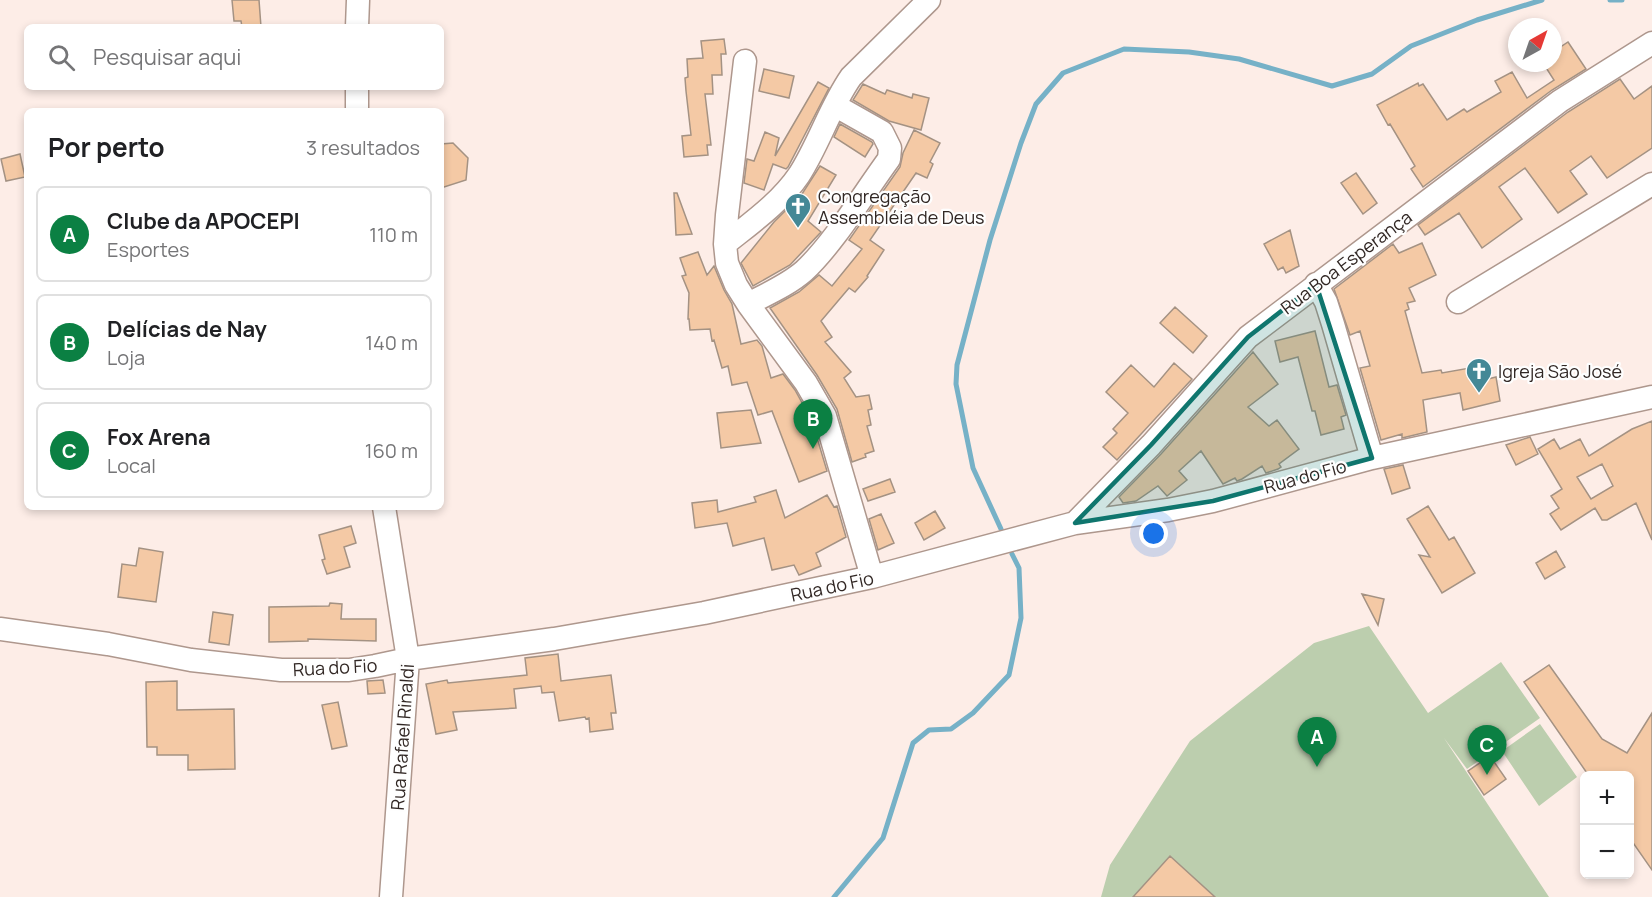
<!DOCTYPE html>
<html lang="pt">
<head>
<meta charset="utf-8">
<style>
  :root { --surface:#fff; --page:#f6f6f6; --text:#202124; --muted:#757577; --line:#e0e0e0; --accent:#0b8043 }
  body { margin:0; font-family:Manrope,sans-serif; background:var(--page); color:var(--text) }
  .controls { position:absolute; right:18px; bottom:18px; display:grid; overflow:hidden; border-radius:9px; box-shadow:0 3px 9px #0003 }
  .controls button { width:54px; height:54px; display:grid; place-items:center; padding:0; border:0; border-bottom:2px solid var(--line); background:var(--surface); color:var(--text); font:30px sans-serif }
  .compass { position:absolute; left:1508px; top:18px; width:54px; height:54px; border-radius:50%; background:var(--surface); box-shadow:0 3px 9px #0003; rotate:40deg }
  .you { position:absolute; left:1154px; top:534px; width:21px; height:21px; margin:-15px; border:4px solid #fff; border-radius:50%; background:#1a73e8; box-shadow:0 0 0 9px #1a73e833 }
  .badge { display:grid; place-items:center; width:39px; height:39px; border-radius:50%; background:var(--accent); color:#fff; font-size:20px; font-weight:700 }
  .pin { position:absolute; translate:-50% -50px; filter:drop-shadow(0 2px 3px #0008) }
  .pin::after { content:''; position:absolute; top:32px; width:21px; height:18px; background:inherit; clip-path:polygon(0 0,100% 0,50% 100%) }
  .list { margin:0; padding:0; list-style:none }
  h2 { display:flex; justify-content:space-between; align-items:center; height:78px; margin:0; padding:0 24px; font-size:26px }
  h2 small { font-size:20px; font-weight:400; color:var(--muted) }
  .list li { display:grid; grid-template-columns:39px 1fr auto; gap:18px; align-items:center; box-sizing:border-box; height:96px; margin:0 12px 12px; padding:0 12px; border:2px solid var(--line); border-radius:9px }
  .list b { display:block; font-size:22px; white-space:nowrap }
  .list p { margin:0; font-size:20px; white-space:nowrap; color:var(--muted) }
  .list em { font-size:20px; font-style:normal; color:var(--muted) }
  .icon { flex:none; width:33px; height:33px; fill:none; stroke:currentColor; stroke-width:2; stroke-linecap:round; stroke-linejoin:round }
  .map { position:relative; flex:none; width:1652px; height:897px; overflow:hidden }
  .search { position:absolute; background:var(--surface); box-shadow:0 3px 9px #0003; left:24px; top:24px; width:420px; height:66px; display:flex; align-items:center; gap:15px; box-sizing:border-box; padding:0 21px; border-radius:9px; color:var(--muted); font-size:22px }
  .panel { position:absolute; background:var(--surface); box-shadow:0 3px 9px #0003; left:24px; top:108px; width:420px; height:402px; border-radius:9px }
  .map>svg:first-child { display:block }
  .green { fill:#bcceae }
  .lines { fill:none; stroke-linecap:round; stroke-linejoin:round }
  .stream { stroke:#76b1c7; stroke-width:5 }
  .building { fill:#f4c9a5; stroke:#a49283; stroke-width:1.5; fill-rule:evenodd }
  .minor-casing { stroke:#ae978d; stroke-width:25 }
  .minor { stroke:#fff; stroke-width:22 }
  .marked { fill:#0f766e; fill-opacity:0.2; stroke:#0f766e; stroke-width:4.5; stroke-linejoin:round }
  .labels { text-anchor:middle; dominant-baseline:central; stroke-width:4.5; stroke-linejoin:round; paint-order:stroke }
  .poi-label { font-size:18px; fill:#312724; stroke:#fefefe; text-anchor:start }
  .street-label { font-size:18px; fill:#312724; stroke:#fefefe }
</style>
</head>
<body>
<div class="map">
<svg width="1652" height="897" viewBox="0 0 1652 897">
  <rect width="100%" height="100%" fill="#fdede7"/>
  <path class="green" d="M1369 626 1428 713 1501 662 1540 718 1467 769 1444 738 1549 897H1101L1110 865 1190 741 1314 643Z
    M1540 724 1577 777 1539 806 1502 751Z"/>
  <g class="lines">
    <path class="stream" d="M1610 0H1622
      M1001 529 973 468 956 384 957 365 990 240 1021 143 1036 104 1063 73 1124 49 1189 52 1239 59 1332 86 1372 74 1411 46 1477 20 1542 0
      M834 897 883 838 913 743 929 730 951 729 973 713 1009 675 1021 618 1019 568 1012 554"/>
  </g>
  <path class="building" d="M232 0H259L261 27H242L241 21H234Z
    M724 39 726 54H721L722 75H712L713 94H705L711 145H707L708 155 684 157 682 136 691 135 686 91 685 78 688 77 687 59 703 58 701 41Z
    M1568 42 1586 69 1552 90 1423 187 1411 169 1415 166 1390 124 1388 125 1377 105 1418 83 1419 86 1423 84 1447 120 1464 109 1467 112 1501 92 1495 81 1512 72 1527 98 1554 80 1543 63H1553V52Z
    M764 69 794 76 789 98 759 91Z
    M1620 79 1634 99 1652 86V148L1607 178 1591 156 1570 171 1587 194 1558 213 1525 168 1499 187 1522 219 1482 248 1459 213 1425 235 1418 225 1568 112Z
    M818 82 829 88 788 167 786 169 773 164 764 190 744 183 747 159 754 161 765 132 779 138 775 156Z
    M863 84 885 94 887 90 912 98 913 94 929 98 921 130 889 121 853 100Z
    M840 124 872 142 873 144 865 157 834 137Z
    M914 130 940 143 930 162 933 164 927 178 916 173 870 240 884 250 867 276 868 277 855 292 849 288 821 321 832 337 825 342 851 372 844 378 856 397 869 395 872 409 868 410 871 425 867 426 874 451 865 454 866 457 852 462 837 409 817 375 770 308 799 292 819 275 832 286 862 249 849 240 900 167 903 153Z
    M453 143 468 158 466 180 441 188V144Z
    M20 154 25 177 6 181 1 159Z
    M820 166 836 175 808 221 821 232 790 265 753 286 741 263 774 222 802 194Z
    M1356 173 1377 203 1363 214 1341 183Z
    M674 193H677L692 234 676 235Z
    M1290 230 1299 266 1286 273 1283 267 1278 270 1264 244Z
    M1422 243 1436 275 1409 288 1415 301 1407 303 1409 309 1405 311 1422 373 1441 370 1442 373 1481 366 1484 380 1496 377 1500 401 1463 410 1460 393 1423 400 1427 432 1402 438V434L1381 440 1360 368 1370 366 1360 331 1350 335 1334 289 1393 244 1399 253Z
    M698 252 707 275 714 266 724 290 732 304 741 344 757 340 762 346 771 378 783 374 795 390 812 421 827 471 799 482 772 411 758 415 747 382 732 385 728 366 722 368 714 340 712 341 710 329 690 330 689 319H688L689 293 682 276 686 275 680 258Z
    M1175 307 1207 336 1193 353 1160 323Z
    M1315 331 1329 387 1337 385 1346 415 1341 417 1344 429 1321 435 1315 411H1312L1298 357 1280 362 1275 341Z
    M1253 352 1278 384 1248 407 1269 426 1277 420 1299 449 1279 464 1281 467 1278 469 1266 473 1262 466 1242 479 1237 481 1235 478 1223 484 1201 451 1179 471 1187 480 1167 496 1158 486 1136 501 1123 503 1119 497 1161 454Z
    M1174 363 1192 379 1117 460 1103 447 1117 433 1113 429 1128 413 1106 392 1131 365 1154 387Z
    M751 410 761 443 721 448 717 413Z
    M1652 421V540L1636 503 1607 520H1602L1595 508 1561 530 1550 514 1559 508 1551 496 1562 489 1538 449 1554 439 1560 449 1580 439 1589 456 1632 429ZM1602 464 1613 486 1591 499 1577 477Z
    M1530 437 1538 454 1516 465 1506 445Z
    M1403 465 1410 488 1392 494 1384 469Z
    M890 479 895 492 868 501 863 489Z
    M776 490 785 518 827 495 834 507 837 506 846 537 816 553 821 566 799 575 794 565 772 570 764 538 733 546 727 523 695 528 692 503 717 500 718 512 756 502 754 497Z
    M1428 506 1449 540 1454 537 1475 573 1442 593 1419 555 1430 557 1407 519Z
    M935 511 945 528 924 540 915 523Z
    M881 514 894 543 878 550 869 519Z
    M351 526 356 543 344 547 350 567 327 574 322 560 325 559 319 535Z
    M139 548 163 552 156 602 118 597 122 564 136 566Z
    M1556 551 1565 567 1545 579 1536 563Z
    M1362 594 1384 599 1378 625Z
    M330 603 342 604 341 619H376V641L308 639V641L269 642V607L329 606Z
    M213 612 233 615 229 645 209 642Z
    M558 654 561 681 611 675 616 713H611L613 729 590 732 589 718 586 719 585 717 559 721 554 692 542 693 541 686 514 689 516 708 453 712 457 730 436 734 426 684 447 680 448 683 527 675 525 658Z
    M1549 665 1602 739 1627 753 1652 713V870L1629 837V776H1589L1524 682Z
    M383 680 385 693 368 694 367 681Z
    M177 681V710L234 709 235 769 188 770V755H157V747H147L146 682Z
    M338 702 347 746 332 749 322 705Z
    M1490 756 1506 779 1484 795 1468 771Z
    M1170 856 1215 897H1133Z"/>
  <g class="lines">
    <g class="minor-casing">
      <path id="minor" d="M357 27 358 0
        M745 61 727 215 725 244 727 263 736 285 748 304 806 383 825 416 872 577
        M357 111V87
        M725 244C751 223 780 203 799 175 819 144 830 107 851 77L929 0
        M1316 284 1326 302 1333 324 1372 458
        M1458 302 1652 184
        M748 304C767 294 788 285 804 271 834 243 864 193 889 159L890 148 882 132 836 106
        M384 507 408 659 391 897
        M1075 523 1151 445 1248 337 1560 101 1652 43
        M0 629 108 644 191 660 281 670H349L375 666 408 659 554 639 704 613 872 577 1075 523 1168 510 1213 501 1372 458 1652 397"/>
    </g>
    <use href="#minor" class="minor"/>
  </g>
  <path class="marked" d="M1316 284 1372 458 1213 501 1075 523 1151 445 1248 337Z"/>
  <defs>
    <g id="church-pin" transform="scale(1.35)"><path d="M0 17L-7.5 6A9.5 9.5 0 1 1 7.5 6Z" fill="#448896" stroke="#fefefe"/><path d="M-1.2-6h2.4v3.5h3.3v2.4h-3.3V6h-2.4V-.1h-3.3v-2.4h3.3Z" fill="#fff"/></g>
  </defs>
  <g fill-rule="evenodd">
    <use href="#church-pin" x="798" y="206"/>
    <use href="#church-pin" x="1479" y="371"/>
  </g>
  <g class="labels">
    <g class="poi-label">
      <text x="818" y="196">Congregação<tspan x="818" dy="21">Assembléia de Deus</tspan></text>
      <text x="1498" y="371">Igreja São José</text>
    </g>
    <g class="street-label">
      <text transform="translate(1346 262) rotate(-37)">Rua Boa Esperança</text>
      <text transform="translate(1305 476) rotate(-15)">Rua do Fio</text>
      <text transform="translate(832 586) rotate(-12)">Rua do Fio</text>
      <text transform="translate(335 667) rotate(-3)">Rua do Fio</text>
      <text transform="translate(402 737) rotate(-86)">Rua Rafael Rinaldi</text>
    </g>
  </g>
</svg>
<div class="controls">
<button>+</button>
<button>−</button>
</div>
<svg class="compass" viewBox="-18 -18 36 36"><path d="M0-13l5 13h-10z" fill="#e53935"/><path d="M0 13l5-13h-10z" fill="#757577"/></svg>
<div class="you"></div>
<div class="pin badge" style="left:1317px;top:767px">A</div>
<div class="pin badge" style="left:813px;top:449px">B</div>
<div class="pin badge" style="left:1487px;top:775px">C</div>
<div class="search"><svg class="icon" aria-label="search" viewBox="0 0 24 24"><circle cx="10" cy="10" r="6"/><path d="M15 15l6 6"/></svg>Pesquisar aqui</div>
<section class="panel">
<h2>Por perto<small>3 resultados</small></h2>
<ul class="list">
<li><span class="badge">A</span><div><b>Clube da APOCEPI</b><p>Esportes</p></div><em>110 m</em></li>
<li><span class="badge">B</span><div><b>Delícias de Nay</b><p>Loja</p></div><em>140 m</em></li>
<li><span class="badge">C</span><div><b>Fox Arena</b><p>Local</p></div><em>160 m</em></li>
</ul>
</section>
</div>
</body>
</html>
